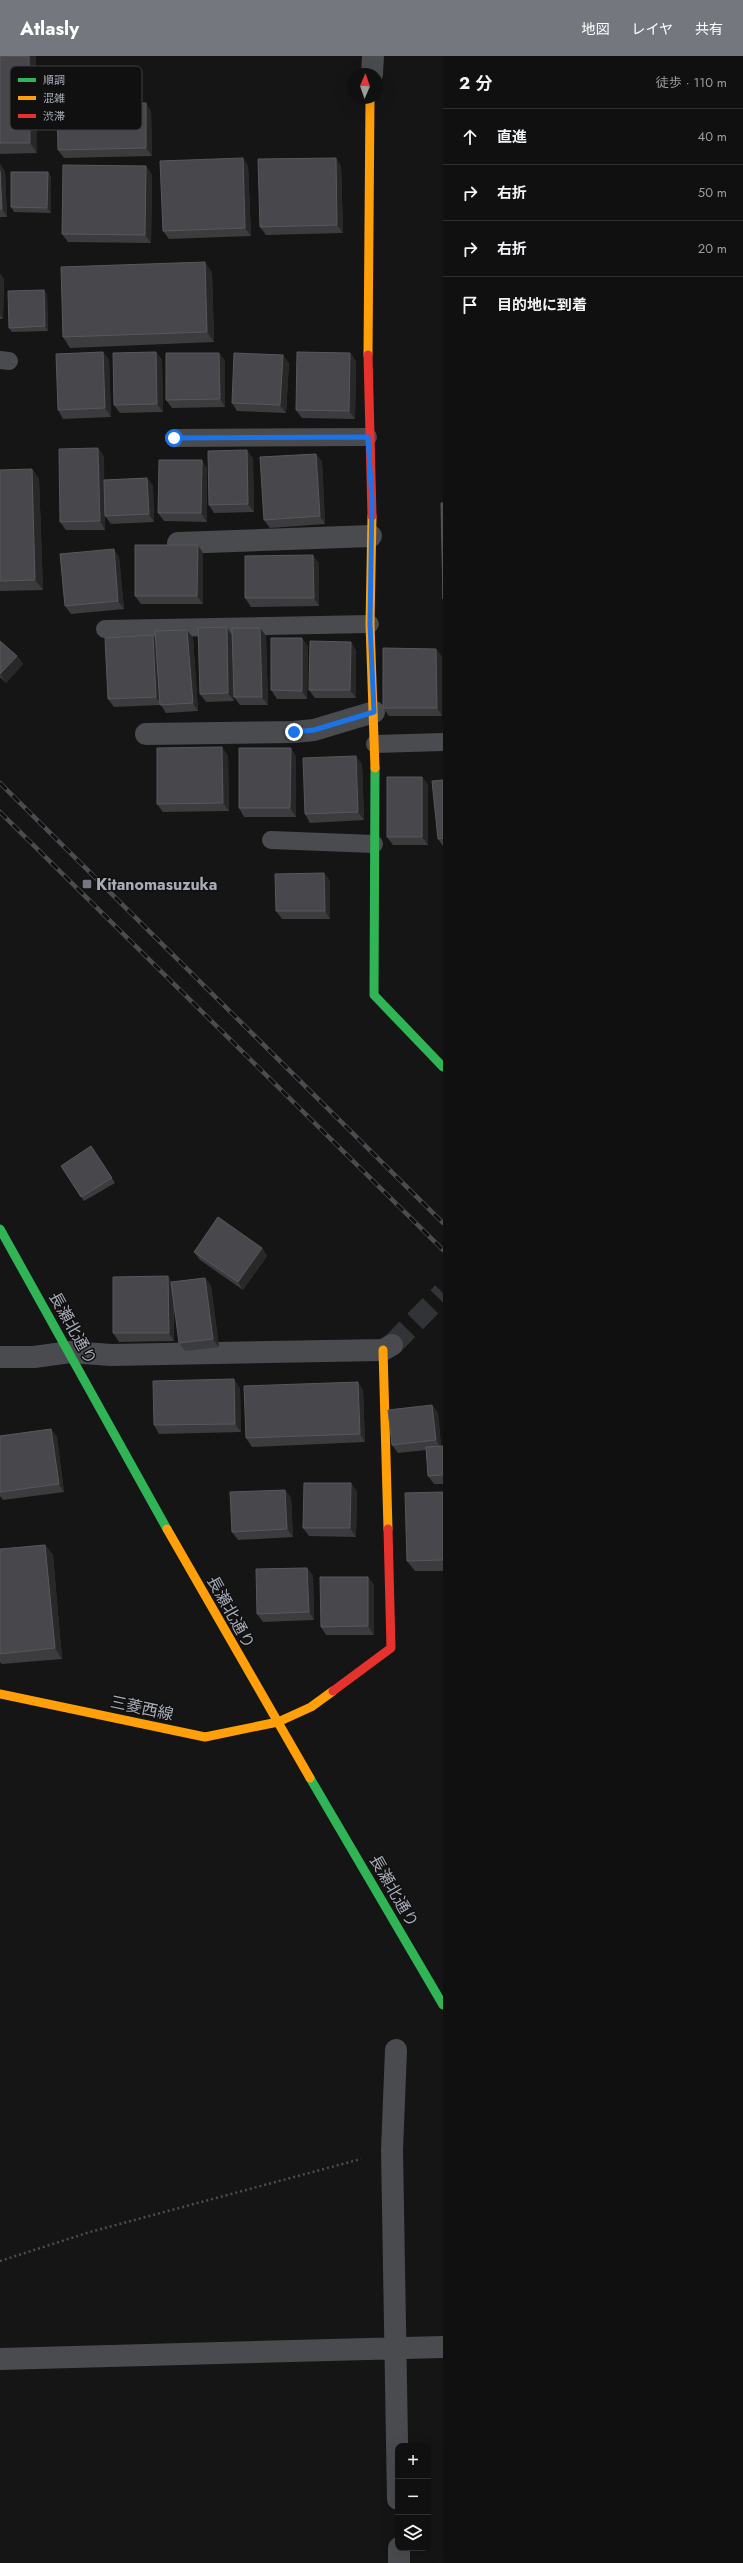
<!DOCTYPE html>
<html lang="ja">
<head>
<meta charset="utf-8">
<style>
  :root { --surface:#101010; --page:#1e1e1e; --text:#f1f3f6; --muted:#9c9d9f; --line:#303030; --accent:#74777e }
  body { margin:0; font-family:Jost,"Noto Sans JP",sans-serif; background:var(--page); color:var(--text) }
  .controls { position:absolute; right:12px; bottom:12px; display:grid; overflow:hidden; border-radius:8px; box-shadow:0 4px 16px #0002 }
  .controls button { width:36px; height:36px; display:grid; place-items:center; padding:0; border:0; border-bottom:1px solid var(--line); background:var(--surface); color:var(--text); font:20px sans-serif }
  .compass { position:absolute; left:347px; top:12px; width:36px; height:36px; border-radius:50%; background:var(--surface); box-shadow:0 4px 16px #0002; rotate:2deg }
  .stop { position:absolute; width:12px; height:12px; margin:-9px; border:3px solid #1a73e8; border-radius:50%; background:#fff }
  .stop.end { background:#1a73e8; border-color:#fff; box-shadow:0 1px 4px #0008 }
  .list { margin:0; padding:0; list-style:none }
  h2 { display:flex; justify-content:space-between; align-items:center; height:52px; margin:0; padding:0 16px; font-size:17px }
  h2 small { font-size:13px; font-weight:400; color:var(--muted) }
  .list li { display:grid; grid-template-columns:26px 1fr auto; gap:12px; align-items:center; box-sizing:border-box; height:56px; padding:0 16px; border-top:1px solid var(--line) }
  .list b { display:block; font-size:15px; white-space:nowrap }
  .list em { font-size:13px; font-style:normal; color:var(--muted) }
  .icon { flex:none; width:22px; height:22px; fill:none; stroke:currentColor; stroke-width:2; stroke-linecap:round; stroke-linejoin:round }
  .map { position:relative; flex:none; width:443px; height:2507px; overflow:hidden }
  header { display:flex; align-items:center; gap:24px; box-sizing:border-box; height:56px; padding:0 20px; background:var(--accent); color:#fff }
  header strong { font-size:19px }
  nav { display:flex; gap:22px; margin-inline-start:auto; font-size:14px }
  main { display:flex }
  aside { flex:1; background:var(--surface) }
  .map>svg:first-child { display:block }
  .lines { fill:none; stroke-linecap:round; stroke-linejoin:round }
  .street-tunnel { stroke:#323336; stroke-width:22; stroke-dasharray:22 11; stroke-linecap:butt }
  .path { stroke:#4b4d50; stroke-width:2.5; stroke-dasharray:2 3; stroke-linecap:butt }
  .lane { stroke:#4a4b4e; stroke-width:18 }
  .street { stroke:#4a4b4e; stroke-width:22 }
  .fast { stroke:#30b455; stroke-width:9 }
  .slow { stroke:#ff9f0a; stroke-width:9 }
  .jam { stroke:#e5322d; stroke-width:9 }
  .rail-casing { stroke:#4b4c4f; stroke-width:4.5 }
  .rail { stroke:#101011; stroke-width:3; stroke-dasharray:9; stroke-linecap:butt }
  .wall { fill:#3c3c3f }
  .shaded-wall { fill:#282829 }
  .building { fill:#48484c; stroke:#56585c }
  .route { stroke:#1a73e8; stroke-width:5 }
  .poi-dot { fill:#74777e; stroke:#101011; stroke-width:1.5 }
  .labels { text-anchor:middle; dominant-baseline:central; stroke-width:3; stroke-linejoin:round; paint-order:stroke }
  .poi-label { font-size:16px; font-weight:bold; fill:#a7acb6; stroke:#101011; text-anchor:start }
  .street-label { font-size:16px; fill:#a7acb6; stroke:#101011 }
  .key { fill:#101011; stroke:#3d3f43; stroke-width:1 }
  .key-label { font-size:11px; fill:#a7acb6 }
</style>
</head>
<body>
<header>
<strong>Atlasly</strong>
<nav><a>地図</a><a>レイヤ</a><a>共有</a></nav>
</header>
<main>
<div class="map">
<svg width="443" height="2507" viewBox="0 0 443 2507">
  <rect width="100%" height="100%" fill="#151516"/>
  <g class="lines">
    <path class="street-tunnel" d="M392 1289 443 1237"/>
    <path class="path" d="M0 2205 90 2176 361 2103"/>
    <path class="lane" d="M0 304 9 305
      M174 382 368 381
      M105 573 370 568
      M375 688 443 686
      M271 784 374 788"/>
    <path class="street" d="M372 18 373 0
      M178 487 371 480
      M146 678 294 676 314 674 374 656
      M0 1301H34L70 1296 111 1299 383 1294 392 1289
      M396 1994 392 2094 398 2443
      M0 2303 443 2291
      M399 2492V2507"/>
    <path class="fast" d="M375 712 374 939 443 1011
      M0 1173 167 1473
      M310 1722 443 1949"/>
    <path class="slow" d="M368 299 370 42
      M372 460 370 568 375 712
      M383 1294 388 1473
      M167 1473 310 1722
      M0 1638 205 1681 278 1666 311 1651 333 1635"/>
    <path class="jam" d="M368 299 372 460
      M333 1635 391 1592 388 1473"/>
    <g class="rail-casing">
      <path id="rail" d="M0 727 443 1167
        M0 756 443 1194"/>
    </g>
    <use href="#rail" class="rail"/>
  </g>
  <path class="wall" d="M0 0 37 97 0 98Z
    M151 55 152 100 64 102 58 94Z
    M243 102 248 110 251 180 169 183 163 175Z
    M0 108 5 116 7 161H0Z
    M146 110 152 119 151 187 68 186 62 178Z
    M341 110 343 177 266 179 260 171Z
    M48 116 51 121V157L14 156 11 151Z
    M212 216 214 286 70 292 63 281Z
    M0 218 4 223 3 263H0Z
    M47 238 48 275 12 276 9 272Z
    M103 296 109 304 111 361 63 363 58 354Z
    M156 296 162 304 163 356 120 357 114 349Z
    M219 297 225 305V351L172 352 166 344Z
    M350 297 356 305 355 363 302 362 296 354Z
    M289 307 286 357 237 355 232 347Z
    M316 398 322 406 325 468 270 472 264 464Z
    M104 400V424L147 422 153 430 154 466 111 468 105 460V454V474H66L60 466Z
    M253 402 254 456 214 457 209 449Z
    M207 412V466L164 465 158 457Z
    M32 413 39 423 43 534 0 535V414Z
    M203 497V548H141L135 540Z
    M119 501 124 553 71 558 65 550Z
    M319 507V550L251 551 245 542Z
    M260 572 266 580 268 649H240L234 641 233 601 234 645 206 646 200 638 232 579Z
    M187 574 193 582 198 655 166 657 161 649 114 651 108 643 156 583Z
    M302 582 308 591 307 643H277L271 634Z
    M0 585 17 600 23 608 6 627 0 621Z
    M436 593 442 601V660H389L383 652Z
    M356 594V642H315L309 634Z
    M222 691 228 700 229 755 163 756 157 748Z
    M296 700V761H244L239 752Z
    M362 708 364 764 310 767 305 758Z
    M422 721 428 729V789H393L387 781Z
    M443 724V790L438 783Z
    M324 817 330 825V863H282L276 855Z
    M91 1090 115 1127 84 1145 61 1110Z
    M262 1192 267 1200 243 1234 200 1204 194 1196Z
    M205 1222 211 1230 219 1291 185 1295 179 1287 174 1245V1285L119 1286 113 1277 172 1226Z
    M240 1332 241 1376 159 1378 154 1369Z
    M363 1334 365 1386 252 1391 246 1382Z
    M432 1349 438 1357 441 1390H443V1428H434L428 1420 426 1394 398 1397 392 1389Z
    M51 1373 57 1381 64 1436 3 1444 0 1440V1380Z
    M285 1434 291 1442 293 1481 238 1484 232 1476Z
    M357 1435 356 1481 309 1480 303 1472Z
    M443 1436V1515H415L407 1505Z
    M45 1489 53 1499 62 1603 2 1608 0 1606V1493Z
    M307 1512 313 1520 314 1564 263 1566 257 1558Z
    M368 1521 374 1529V1579H326L321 1571Z"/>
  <path class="shaded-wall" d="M29 0H36L37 97 30 87Z
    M146 47 151 55 152 100 146 92Z
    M243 102 248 110 251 180 245 172Z
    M336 102 341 110 343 177 337 169Z
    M0 108 5 116 7 161 2 153Z
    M146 110 152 119 151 187 145 179Z
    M48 116 51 121V157L47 152Z
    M205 206 212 216 214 286 207 276Z
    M0 218 4 223 3 263 0 259Z
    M44 234 47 238 48 275 45 270Z
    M103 296 109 304 111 361 105 352Z
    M156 296 162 304 163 356 157 348Z
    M219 297 225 305V351L220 343Z
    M350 297 356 305 355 363 349 355Z
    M283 299 289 307 286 357 280 349Z
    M98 392 104 400 105 474 100 465Z
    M247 394 253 402 254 456 248 448Z
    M316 398 322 406 325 468 320 460Z
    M202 404 207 412V466L201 457Z
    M32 413 39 423 43 534 35 524Z
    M147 422 153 430 154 466 149 458Z
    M198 489 203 497V548L197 540Z
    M114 493 119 501 124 553 118 545Z
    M313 499 319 507V550L314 542Z
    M227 571 232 579 234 645 228 637Z
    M260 572 266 580 268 649 262 641Z
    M187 574 193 582 198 655 193 647Z
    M153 579 159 587 162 649 156 641Z
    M302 582 308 591 307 643 302 635Z
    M351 586 356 594V642L350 634Z
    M436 593 442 601V660L437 652Z
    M17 600 23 608 6 627 0 618Z
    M222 691 228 700 229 755 223 747Z
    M291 692 296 700V761L290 752Z
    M356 700 362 708 364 764 358 756Z
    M422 721 428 729V789L422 781Z
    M324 817 330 825V863L325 855Z
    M262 1192 267 1200 243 1234 238 1226Z
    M168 1220 173 1228 174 1285 169 1277Z
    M205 1222 211 1230 219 1291 213 1283Z
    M234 1323 240 1332 241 1376 235 1368Z
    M358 1326 363 1334 365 1386 360 1378Z
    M432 1349 438 1357 441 1392 436 1384Z
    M51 1373 57 1381 64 1436 59 1428Z
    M351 1427 357 1435 356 1481 350 1472Z
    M285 1434 291 1442 293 1481 287 1473Z
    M45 1489 53 1499 62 1603 55 1592Z
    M307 1512 313 1520 314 1564 309 1556Z
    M368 1521 374 1529V1579L368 1570Z"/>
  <path class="building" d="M0 0H29L30 87H0Z
    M146 47V92L58 94 57 49Z
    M243 102 245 172 163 175 160 105Z
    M336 102 337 169 260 171 258 103Z
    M63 109 146 110 145 179 62 178Z
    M0 115 2 153H0Z
    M11 116H48L47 152 11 151Z
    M205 206 207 276 63 281 61 211Z
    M44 234 45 270 9 272 8 235Z
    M103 296 105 352 58 354 56 298Z
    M156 296 157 348 114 349 113 297Z
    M297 296 350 297 349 355 296 354Z
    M166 297H219L220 343 166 344Z
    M234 297 283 299 280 349 232 347Z
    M98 392 100 465 60 466 59 393Z
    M247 394 248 448 209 449 208 395Z
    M316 398 320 460 264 464 260 401Z
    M159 404H202L201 457H158Z
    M32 413 35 524 0 525V414Z
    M147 422 149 458 105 460 104 424Z
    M441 447H443V543Z
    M135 489H198L197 540H135Z
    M114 493 118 545 65 550 60 498Z
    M313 499 314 542H245V500Z
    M227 571 228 637 200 638 198 572Z
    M232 572H260L262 641H234Z
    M187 574 193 647 160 649 155 575Z
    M153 579 156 641 108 643 105 582Z
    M271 582H302V635L271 634Z
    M0 585 17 600 0 618Z
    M310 585 351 586 350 634H309Z
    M383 592 436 593 437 652H383Z
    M222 691 223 747 157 748V692Z
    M239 692H291L290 752H239Z
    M356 700 358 756 305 758 303 702Z
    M387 721H422V781H387Z
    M443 724V782L438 783 432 725Z
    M324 817 325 855H276L275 818Z
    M91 1090 112 1122 81 1141 61 1110Z
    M218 1161 262 1192 238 1226 194 1196Z
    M168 1220 169 1277H113V1221Z
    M205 1222 213 1283 179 1287 171 1226Z
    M234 1323 235 1368 154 1369 153 1325Z
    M358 1326 360 1378 246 1382 244 1330Z
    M432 1349 436 1384 392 1389 388 1354Z
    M51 1373 59 1428 0 1436V1380Z
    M443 1390V1419L428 1420 426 1391Z
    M304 1427H351L350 1472H303Z
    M285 1434 287 1473 232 1476 230 1436Z
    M443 1436V1504L407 1505 405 1437Z
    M45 1489 55 1592 0 1598V1493Z
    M307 1512 309 1556 257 1558 256 1513Z
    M320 1521H368V1570L321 1571Z"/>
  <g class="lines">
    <path class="route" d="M174 382 368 381 372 444 370 568 374 656 314 674 294 676"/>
  </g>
  <rect class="poi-dot" x="82" y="823" width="10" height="10" rx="2"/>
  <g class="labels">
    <g class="poi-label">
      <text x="96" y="828">Kitanomasuzuka</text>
    </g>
    <g class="street-label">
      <text transform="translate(73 1272) rotate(61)">長瀬北通り</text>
      <text transform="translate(231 1556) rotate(61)">長瀬北通り</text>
      <text transform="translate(142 1652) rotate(12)">三菱西線</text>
      <text transform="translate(394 1835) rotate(60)">長瀬北通り</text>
    </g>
  </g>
  <rect x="10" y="10" width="132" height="64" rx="6" class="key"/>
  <rect x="18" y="22" width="18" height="4" fill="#30b455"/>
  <rect x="18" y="40" width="18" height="4" fill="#ff9f0a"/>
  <rect x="18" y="58" width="18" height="4" fill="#e5322d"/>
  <g class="key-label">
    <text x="43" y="28">順調</text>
    <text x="43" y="46">混雑</text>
    <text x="43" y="64">渋滞</text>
  </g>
</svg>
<div class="controls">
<button>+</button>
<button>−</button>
<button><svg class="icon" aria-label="layers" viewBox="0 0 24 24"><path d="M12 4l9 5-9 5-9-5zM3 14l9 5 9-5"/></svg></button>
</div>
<svg class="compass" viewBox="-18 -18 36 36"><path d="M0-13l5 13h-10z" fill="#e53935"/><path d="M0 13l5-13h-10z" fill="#9c9d9f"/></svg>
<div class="stop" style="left:174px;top:382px"></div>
<div class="stop end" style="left:294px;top:676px"></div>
</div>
<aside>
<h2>2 分<small>徒歩 · 110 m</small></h2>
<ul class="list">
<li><svg class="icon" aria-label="ahead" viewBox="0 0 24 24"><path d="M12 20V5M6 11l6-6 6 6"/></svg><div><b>直進</b></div><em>40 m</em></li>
<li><svg class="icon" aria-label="right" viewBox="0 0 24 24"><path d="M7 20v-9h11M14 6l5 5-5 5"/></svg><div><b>右折</b></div><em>50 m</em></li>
<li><svg class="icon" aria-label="right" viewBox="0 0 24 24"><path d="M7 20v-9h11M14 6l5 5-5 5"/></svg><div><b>右折</b></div><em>20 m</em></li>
<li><svg class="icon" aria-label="arrive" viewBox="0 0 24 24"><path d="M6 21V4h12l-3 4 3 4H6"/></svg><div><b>目的地に到着</b></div></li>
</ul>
</aside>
</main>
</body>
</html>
